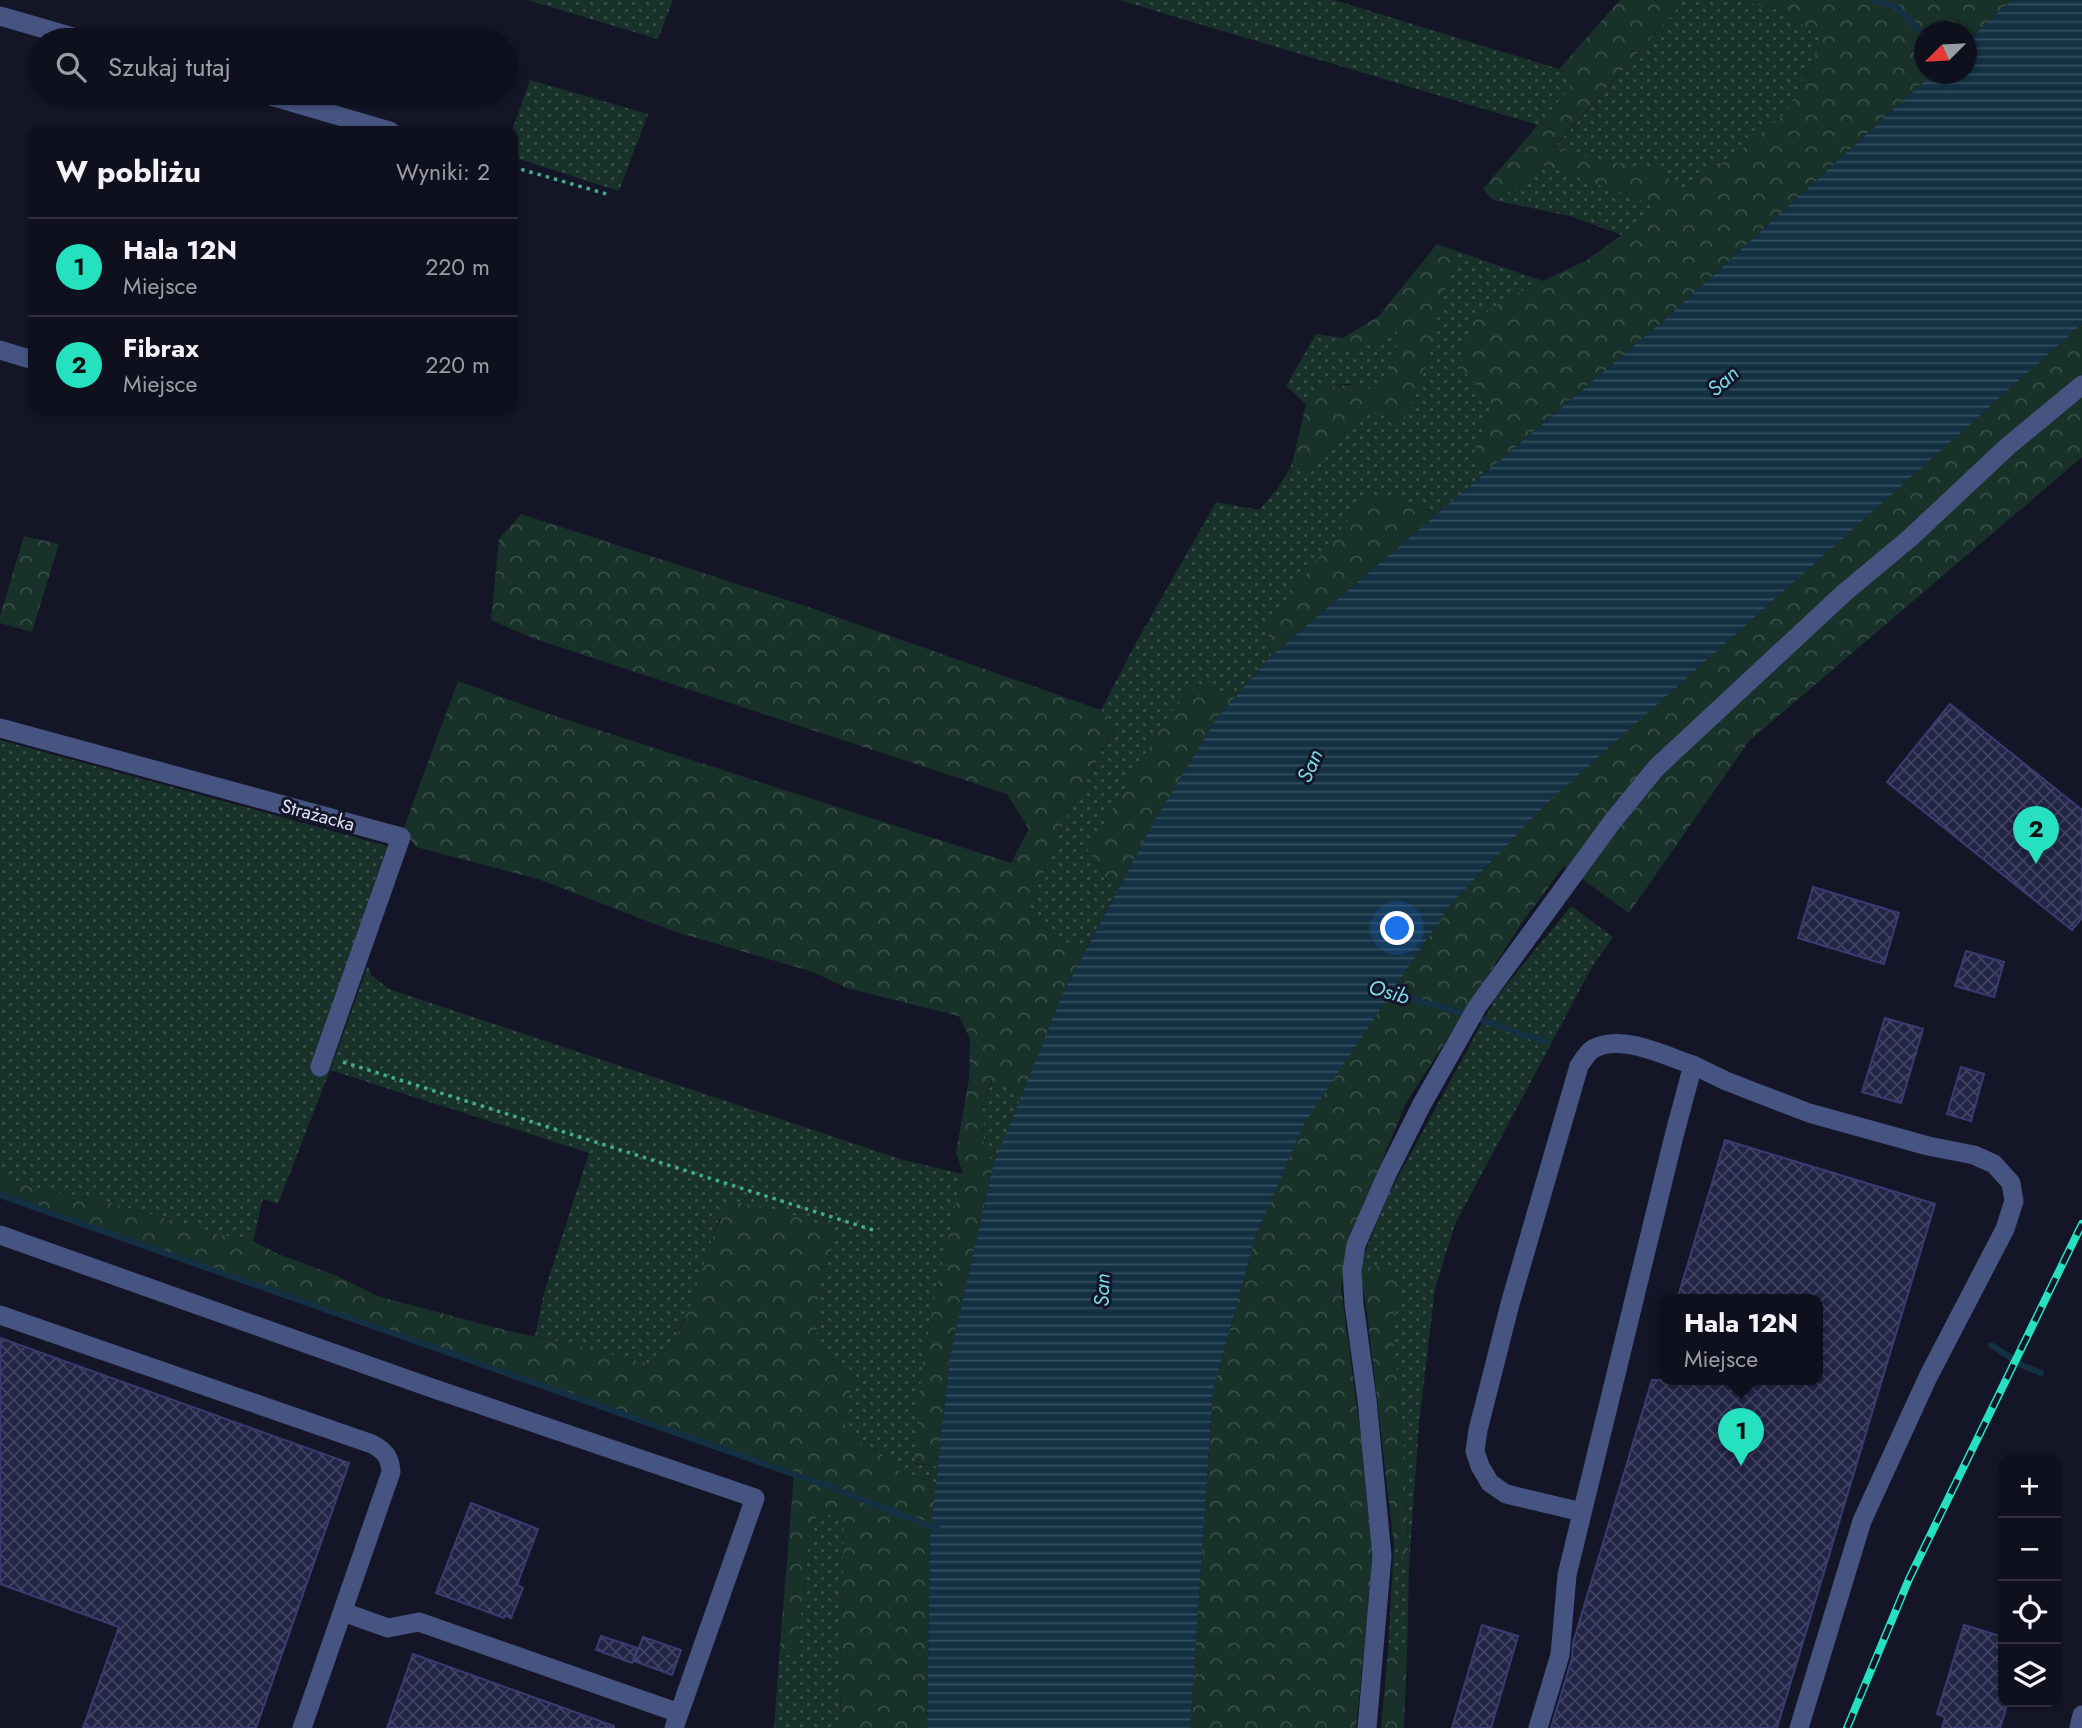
<!DOCTYPE html>
<html lang="pl">
<head>
<meta charset="utf-8">
<style>
  :root { --surface:#0f101e; --page:#181927; --text:#f1f3f6; --muted:#9b9da4; --line:#2f303c; --accent:#25e1c0 }
  body { margin:0; font-family:Jost,sans-serif; background:var(--page); color:var(--text) }
  .controls { position:absolute; right:21px; bottom:21px; display:grid; overflow:hidden; border-radius:14px; box-shadow:0 2px 5px #0004 }
  .controls button { width:63px; height:63px; display:grid; place-items:center; padding:0; border:0; border-bottom:2px solid var(--line); background:var(--surface); color:var(--text); font:35px sans-serif }
  .compass { position:absolute; left:1914px; top:21px; width:63px; height:63px; border-radius:50%; background:var(--surface); box-shadow:0 2px 5px #0004; rotate:246deg }
  .you { position:absolute; left:1398px; top:929px; width:24px; height:24px; margin:-18px; border:5px solid #fff; border-radius:50%; background:#1a73e8; box-shadow:0 0 0 10px #1a73e833 }
  .badge { display:grid; place-items:center; width:46px; height:46px; border-radius:50%; background:var(--accent); color:#111; font-size:23px; font-weight:700 }
  .pin { position:absolute; translate:-50% -58px; filter:drop-shadow(0 2px 4px #0008) }
  .pin::after { content:''; position:absolute; top:37px; width:24px; height:21px; background:inherit; clip-path:polygon(0 0,100% 0,50% 100%) }
  .popup { position:absolute; left:1659px; top:1294px; width:164px; height:91px; box-sizing:border-box; display:grid; place-content:center; border-radius:14px; background:var(--surface); filter:drop-shadow(0 2px 5px #0005); font-size:23px; white-space:nowrap; color:var(--muted) }
  .popup b { font-size:26px; color:var(--text) }
  .popup::after { content:''; position:absolute; left:50%; top:100%; margin-left:-14px; border:14px solid transparent; border-top-color:var(--surface) }
  .list { margin:0; padding:0; list-style:none }
  h2 { display:flex; justify-content:space-between; align-items:center; height:91px; margin:0; padding:0 28px; font-size:30px }
  h2 small { font-size:23px; font-weight:400; color:var(--muted) }
  .list li { display:grid; grid-template-columns:46px 1fr auto; gap:21px; align-items:center; box-sizing:border-box; height:98px; padding:0 28px; border-top:2px solid var(--line) }
  .list b { display:block; font-size:26px; white-space:nowrap }
  .list p { margin:0; font-size:23px; white-space:nowrap; color:var(--muted) }
  .list em { font-size:23px; font-style:normal; color:var(--muted) }
  .icon { flex:none; width:38px; height:38px; fill:none; stroke:currentColor; stroke-width:2; stroke-linecap:round; stroke-linejoin:round }
  .map { position:relative; flex:none; width:2082px; height:1728px; overflow:hidden }
  .search { position:absolute; background:var(--surface); box-shadow:0 2px 5px #0004; left:28px; top:28px; width:490px; height:77px; display:flex; align-items:center; gap:18px; box-sizing:border-box; padding:0 24px; border-radius:38px; color:var(--muted); font-size:26px }
  .panel { position:absolute; background:var(--surface); box-shadow:0 2px 5px #0004; left:28px; top:126px; width:490px; height:287px; border-radius:14px }
  .map>svg:first-child { display:block }
  .grass { fill:url(#grass-dots) }
  .forest { fill:url(#forest-crowns) }
  .water { fill:url(#water-rules) }
  .lines { fill:none; stroke-linecap:round; stroke-linejoin:round }
  .stream { stroke:#133143; stroke-width:6 }
  .building { fill:url(#building-cross-hatch); stroke:#383c70; stroke-width:2 }
  .path { stroke:#42ad89; stroke-width:3.5; stroke-dasharray:3.5 5; stroke-linecap:butt }
  .minor { stroke:#465481; stroke-width:19 }
  .rail-casing { stroke:#25e1c0; stroke-width:8 }
  .rail { stroke:#141628; stroke-width:5; stroke-dasharray:16; stroke-linecap:butt }
  .labels { text-anchor:middle; dominant-baseline:central; stroke-width:6; stroke-linejoin:round; paint-order:stroke }
  .street-label { font-size:19px; fill:#e0e4fb; stroke:#141628 }
  .water-label { font-size:21px; font-style:italic; fill:#7bd8ed; stroke:#141628 }
</style>
</head>
<body>
<div class="map">
<svg width="2082" height="1728" viewBox="0 0 2082 1728">
  <defs>
    <pattern id="grass-dots" width="8" height="8" patternUnits="userSpaceOnUse" patternTransform="scale(1.75)"><rect width="8" height="8" fill="#183129"/><path d="M2 2h.1M6 6h.1" fill="none" stroke="#394f49" stroke-width="1.8" stroke-linecap="round"/></pattern>
    <pattern id="forest-crowns" width="20" height="18" patternUnits="userSpaceOnUse" patternTransform="scale(1.75)"><rect width="20" height="18" fill="#183129"/><path d="M2 6a3 3 0 1 1 6 0M12 15a3 3 0 1 1 6 0" fill="none" stroke="#394f49"/></pattern>
    <pattern id="water-rules" width="6" height="5" patternUnits="userSpaceOnUse" patternTransform="scale(1.75)"><rect width="6" height="5" fill="#133143"/><path d="M0 2.5h6" fill="none" stroke="#354f5f"/></pattern>
    <pattern id="building-cross-hatch" width="8" height="8" patternUnits="userSpaceOnUse" patternTransform="scale(1.75)"><rect width="8" height="8" fill="#232547"/><path d="M0 0l8 8M0 8l8-8" fill="none" stroke="#434462"/></pattern>
  </defs>
  <rect width="100%" height="100%" fill="#141628"/>
  <path class="grass" d="M527 0H673L658 39Z
    M1119 0H1334L1559 69 1574 84 1538 125Z
    M1680 0H1736L1784 11 1823 40 1786 113 1743 148 1682 192 1589 158 1554 148 1677 9Z
    M530 80 648 114 619 191 513 157 512 131Z
    M1541 164 1661 207 1622 235 1570 216 1493 200 1509 192Z
    M1459 252 1543 281 1511 296 1460 366 1492 405 1473 457 1486 472 1437 514 1398 499 1267 623 1271 656 1236 696 1198 684 1170 713 1088 850 1105 879 1119 887 1084 953 1049 932 1024 911 1042 878 1064 822 1116 726 1101 710 1137 641 1216 502 1259 510 1279 487 1292 464 1309 468 1367 413 1441 301Z
    M1397 331 1396 358 1378 392C1347 378 1331 383 1306 404L1286 386 1316 334 1343 338 1336 351Z
    M0 740 387 846 310 1071 330 1070 368 965 371 975 389 989 903 1160 963 1174 935 1296 922 1367 915 1464 938 1466 937 1483 900 1473 880 1452 844 1434 853 1375 828 1356 816 1334 819 1283 838 1233 719 1219 689 1310 672 1343 651 1364 535 1336 544 1293 589 1153 330 1070 278 1204 263 1199 253 1241 220 1235 108 1202 38 1189 0 1175Z
    M1571 906 1613 937 1592 967 1455 1224 1435 1289 1419 1424 1409 1566 1407 1653 1388 1651 1394 1545 1409 1564 1404 1450 1393 1330 1402 1275 1359 1268 1386 1199 1495 999Z
    M992 1080 1022 1095 994 1163 984 1151 983 1109Z
    M820 1511 844 1521 840 1728H774L779 1658 797 1652 810 1530Z"/>
  <path class="forest" d="M1620 0H1680L1677 9 1554 147 1589 158 1661 171 1682 192 1743 148 1786 113 1823 40 1784 11 1736 0H2012L1967 42 1966 32H1924V74H1932L1671 314 1486 472 1472 457 1492 405 1460 366 1471 322 1511 296 1587 260 1660 207 1541 164 1509 192 1493 200 1483 189 1573 84 1559 69Z
    M1437 244 1459 252 1441 301 1425 370 1404 419 1367 413 1309 468 1292 464 1306 404 1326 387 1360 384 1378 392 1396 358 1397 331 1359 350 1335 351 1343 338 1379 316Z
    M2082 324V457L1749 741 1629 913 1564 866 1523 921 1406 1103 1350 1238 1341 1287 1364 1460 1374 1551 1356 1728H1190L1213 1391 1255 1238 1304 1124 1450 905 1547 803Z
    M1365 499H1398L1437 514 1271 656 1267 623Z
    M521 514 811 608 1101 710 1116 725 1064 822 1042 878 1024 911 1049 932 1084 953 1062 995 1022 1095 991 1080 983 1109 984 1150 994 1163 950 1356 938 1466 914 1463 922 1367 935 1296 963 1174 956 1153 969 1079 970 1038 959 1016 847 988 813 972 673 931 538 879 416 847 403 830 458 681 546 713 1011 863 1029 829 1007 794 535 639 491 620 499 539Z
    M24 536 59 544 32 632 0 623V616Z
    M1198 684 1236 696 1217 718 1151 827 1119 887 1105 879 1088 850 1170 713Z
    M0 1175 38 1189 108 1202 220 1235 253 1241 278 1254 335 1275 377 1296 509 1331 575 1345 650 1364C658 1357 667 1350 673 1341 701 1298 702 1242 732 1201L799 1216 838 1233 819 1283 816 1334 828 1356 853 1375 844 1434 880 1452 900 1473 937 1483 930 1539 927 1728H840L844 1521 820 1511 810 1530 797 1652 779 1658 794 1474 0 1192Z
    M1380 1266 1402 1275 1393 1330 1404 1450 1409 1566 1394 1545 1366 1305 1359 1268Z
    M1388 1651 1407 1653 1404 1728H1381Z"/>
  <path class="water" d="M2012 0H2082V324L1547 803 1450 905 1304 1124 1255 1238 1213 1391 1190 1728H927L930 1539 950 1356 994 1163 1062 995 1151 827 1217 718 1271 656 1671 314 1932 74H1966L1967 42Z"/>
  <g class="lines">
    <path class="stream" d="M1872 0 1897 7 1924 35
      M1384 991 1459 1012 1546 1042
      M0 1195 830 1487 938 1529
      M1991 1345 2024 1366 2041 1373"/>
  </g>
  <path class="building" d="M1950 704 2082 810V918L2072 930 1887 782Z
    M1813 887 1899 913 1884 964 1798 938Z
    M1966 951 2004 962 1994 997 1955 986Z
    M1885 1018 1923 1029 1901 1103 1862 1092Z
    M1961 1067 1984 1074 1971 1121 1947 1114Z
    M1725 1140 1935 1204 1777 1728H1551L1572 1658 1573 1643 1652 1380H1818V1300H1677Z
    M0 1338 349 1463 256 1728H83L119 1627 0 1584Z
    M471 1503 538 1529 517 1585 523 1588 511 1618 505 1615 504 1618 436 1593Z
    M1482 1625 1518 1636 1491 1728H1452Z
    M1964 1625 2003 1637V1702H2008L2000 1728H1942L1945 1717 1937 1714Z
    M601 1636 637 1648 632 1663 596 1650Z
    M643 1637 681 1650 672 1675 634 1661Z
    M413 1654 614 1726V1728H387Z"/>
  <g class="lines">
    <path class="path" d="M513 167 610 195
      M343 1062 873 1230"/>
    <path class="minor" d="M0 16 83 40
      M260 93 390 131
      M0 350 33 360
      M0 728 401 837 320 1067
      M0 1235 426 1386 755 1498 674 1728
      M0 1315 372 1444C385 1451 390 1457 391 1472L302 1728
      M1582 1512 1506 1494 1490 1483 1480 1466 1475 1451 1478 1430 1510 1304 1579 1066C1583 1060 1587 1053 1593 1049 1621 1033 1665 1056 1693 1065
      M343 1612 388 1628 419 1622 679 1713
      M1367 1728 1382 1556 1367 1400 1354 1304 1352 1270 1356 1245 1387 1174 1422 1104 1477 1007 1612 822 1656 768 1844 593 1910 538 2007 447 2082 385
      M1538 1728 1560 1655 1567 1575 1674 1136 1693 1065 1726 1081 1809 1113 1928 1146 1974 1155 1994 1164 2011 1183 2014 1201 2005 1229 1928 1377 1862 1521 1799 1728
      M2079 1728 2082 1715"/>
    <g class="rail-casing">
      <path id="rail" d="M1847 1728 1909 1579 2082 1224"/>
    </g>
    <use href="#rail" class="rail"/>
  </g>
  <g class="labels">
    <g class="street-label">
      <text transform="translate(318 815) rotate(15)">Strażacka</text>
    </g>
    <g class="water-label">
      <text transform="translate(1723 381) rotate(-42)">San</text>
      <text transform="translate(1310 766) rotate(-66)">San</text>
      <text transform="translate(1389 992) rotate(16)">Osib</text>
      <text transform="translate(1102 1290) rotate(-88)">San</text>
    </g>
  </g>
</svg>
<div class="controls">
<button>+</button>
<button>−</button>
<button><svg class="icon" aria-label="locate" viewBox="0 0 24 24"><circle cx="12" cy="12" r="6"/><path d="M12 2v4M12 18v4M2 12h4M18 12h4"/></svg></button>
<button><svg class="icon" aria-label="layers" viewBox="0 0 24 24"><path d="M12 4l9 5-9 5-9-5zM3 14l9 5 9-5"/></svg></button>
</div>
<svg class="compass" viewBox="-18 -18 36 36"><path d="M0-13l5 13h-10z" fill="#e53935"/><path d="M0 13l5-13h-10z" fill="#9b9da4"/></svg>
<div class="you"></div>
<div class="pin badge" style="left:1741px;top:1466px">1</div>
<div class="popup"><b>Hala 12N</b>Miejsce</div>
<div class="pin badge" style="left:2036px;top:864px">2</div>
<div class="search"><svg class="icon" aria-label="search" viewBox="0 0 24 24"><circle cx="10" cy="10" r="6"/><path d="M15 15l6 6"/></svg>Szukaj tutaj</div>
<section class="panel">
<h2>W pobliżu<small>Wyniki: 2</small></h2>
<ul class="list">
<li><span class="badge">1</span><div><b>Hala 12N</b><p>Miejsce</p></div><em>220 m</em></li>
<li><span class="badge">2</span><div><b>Fibrax</b><p>Miejsce</p></div><em>220 m</em></li>
</ul>
</section>
</div>
</body>
</html>
